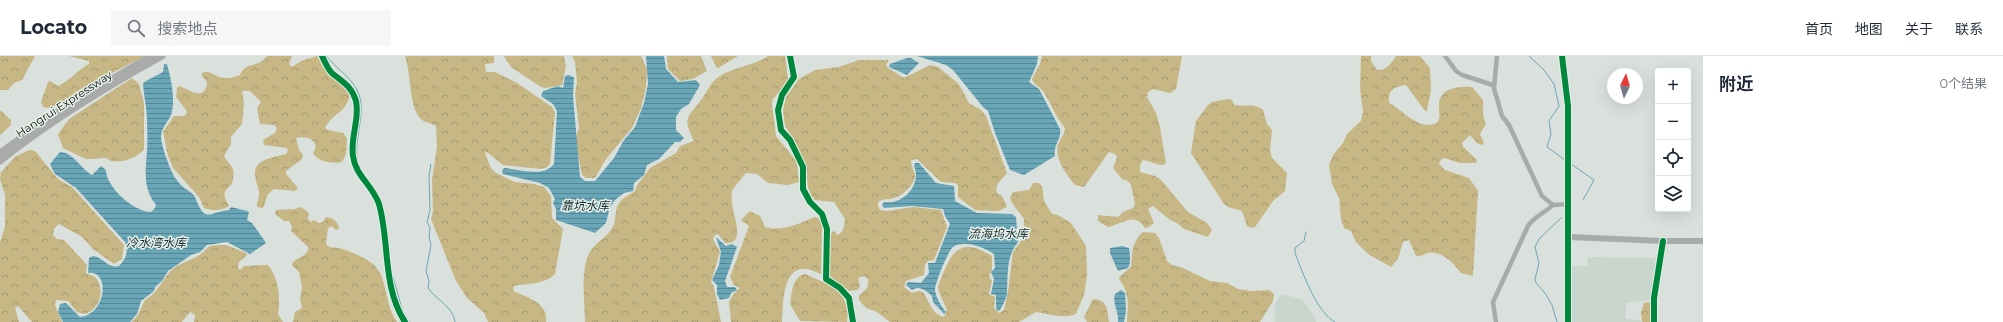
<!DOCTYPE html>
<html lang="zh">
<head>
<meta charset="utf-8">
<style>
  :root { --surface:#fff; --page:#f6f6f7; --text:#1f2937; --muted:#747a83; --line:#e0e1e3 }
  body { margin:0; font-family:Montserrat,"Noto Sans SC",sans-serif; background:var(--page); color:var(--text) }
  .controls { position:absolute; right:12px; top:12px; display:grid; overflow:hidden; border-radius:4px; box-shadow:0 4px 16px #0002 }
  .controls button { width:36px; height:36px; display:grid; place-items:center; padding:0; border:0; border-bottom:1px solid var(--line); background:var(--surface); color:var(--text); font:20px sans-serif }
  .compass { position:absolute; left:1607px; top:12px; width:36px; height:36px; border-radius:50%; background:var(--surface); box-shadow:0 4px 16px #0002; rotate:5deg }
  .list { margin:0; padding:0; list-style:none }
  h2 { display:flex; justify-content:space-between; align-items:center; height:52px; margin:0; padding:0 16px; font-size:17px }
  h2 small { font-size:13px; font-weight:400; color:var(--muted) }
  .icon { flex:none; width:22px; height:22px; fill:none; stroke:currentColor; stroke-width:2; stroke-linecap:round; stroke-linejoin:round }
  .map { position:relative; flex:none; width:1703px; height:266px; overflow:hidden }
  header { display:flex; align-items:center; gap:24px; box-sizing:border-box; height:56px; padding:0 20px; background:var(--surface); border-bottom:1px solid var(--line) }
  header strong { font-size:19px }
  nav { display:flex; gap:22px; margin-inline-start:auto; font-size:14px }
  .search { width:280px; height:36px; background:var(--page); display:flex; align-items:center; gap:10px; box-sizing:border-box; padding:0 14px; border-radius:4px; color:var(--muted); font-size:15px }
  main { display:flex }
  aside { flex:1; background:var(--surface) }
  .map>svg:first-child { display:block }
  .built { fill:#c9d6cd }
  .forest { fill:url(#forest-crowns) }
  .water { fill:url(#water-rules) }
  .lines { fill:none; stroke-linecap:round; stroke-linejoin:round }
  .stream { stroke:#69a7b8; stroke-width:1 }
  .minor { stroke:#a9abaa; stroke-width:4.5 }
  .major { stroke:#a9abaa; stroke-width:6 }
  .highway { stroke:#a9abaa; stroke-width:7 }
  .cycleway-casing { stroke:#e5f0e8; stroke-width:8 }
  .cycleway { stroke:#00873e; stroke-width:6 }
  .labels { text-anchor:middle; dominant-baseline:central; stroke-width:3; stroke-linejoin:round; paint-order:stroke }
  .street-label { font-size:11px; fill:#090c0a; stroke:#e5f0e8 }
  .water-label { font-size:12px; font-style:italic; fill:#182c33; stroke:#e5f0e8 }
</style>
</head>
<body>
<header>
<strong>Locato</strong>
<div class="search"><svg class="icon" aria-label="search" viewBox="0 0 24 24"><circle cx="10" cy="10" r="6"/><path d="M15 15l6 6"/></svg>搜索地点</div>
<nav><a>首页</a><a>地图</a><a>关于</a><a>联系</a></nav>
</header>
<main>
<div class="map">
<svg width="1703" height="266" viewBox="0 0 1703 266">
  <defs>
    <pattern id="forest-crowns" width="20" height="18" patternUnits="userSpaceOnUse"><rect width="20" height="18" fill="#c6b785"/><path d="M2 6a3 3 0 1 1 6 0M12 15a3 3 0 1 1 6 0" fill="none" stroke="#a99c72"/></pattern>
    <pattern id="water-rules" width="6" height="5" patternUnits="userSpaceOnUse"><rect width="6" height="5" fill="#69a7b8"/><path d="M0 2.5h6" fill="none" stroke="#558694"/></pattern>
  </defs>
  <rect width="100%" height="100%" fill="#dae0dc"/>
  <path class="built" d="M1588 201 1656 202 1650 244 1626 247V263L1640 264 1641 266H1571V210H1587Z
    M1281 238 1302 243 1316 262V266H1275V249Z"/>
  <path class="forest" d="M0 0H35L22 24 14 27 8 34H0Z
    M69 0H145L79 34 58 49 48 52 43 51 41 46 48 26 50 25 58 30C70 25 77 14 89 8V5Z
    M267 0H292L289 8 292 11 301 5 317 0 331 19 346 31 350 36C348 57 333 56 325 72L328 74 343 77 347 82 346 98 342 106C333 108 318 106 313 97 322 85 306 79 296 82L299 94 303 99 302 103 286 115V118L298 132 295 135 274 133 268 138 263 152 257 151C256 146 260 142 259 136 258 130 255 124 255 118 254 103 275 101 286 98L288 95 287 92 264 89 263 84 275 77 277 72 274 69 260 68 257 52 261 46 250 35H242L244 48 242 68 231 81V88L224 100C232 113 236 109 232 128 222 136 223 140 229 150 223 155 212 155 204 152L199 141 173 112 168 100 163 76 174 60H183L187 58 186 54 176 41 177 32 179 30C189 33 205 47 207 26L202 20V17C214 12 217 29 240 19 245 5 258 13 267 0Z
    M405 0H494V7L485 8 486 16H495L517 27 552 51 555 56 550 108 547 111 541 113 503 109 487 96 485 97 491 112 496 117 515 126 534 128 544 131 551 140 552 162 563 173 555 218C544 229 528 227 514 230L513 233 515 236C529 242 548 247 546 266H488L484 257 467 242 456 225 431 163 433 156 432 125 437 90 436 70C431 67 426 67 422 64 409 54 411 17 405 0Z
    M504 0H564L566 10 562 29 546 32 541 31 511 11Z
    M572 0H641L647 13 646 31 641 52 632 72 606 103 595 122H586L582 119 575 83 579 72 575 38 577 26 575 6Z
    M667 0H701L707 15 693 23 680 25 668 13Z
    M711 0H738L718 12 716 11Z
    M768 0H785L788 23 784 31 773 43 772 48 776 80 797 106 799 126 788 129 768 127 757 118 746 117 732 134C731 141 732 147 733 154 735 163 745 189 725 187L718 178 715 179 713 183 720 196 711 226 714 231 721 266H585C585 247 579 209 592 193 598 185 610 179 614 168 615 165 615 160 616 156 617 144 626 141 635 135L637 129 650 112 676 97 680 90 694 85C683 62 686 63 701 44 706 38 709 29 715 24 727 12 755 10 768 0Z
    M1042 0H1182L1176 33 1170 37 1153 33 1148 36 1147 41 1156 57 1160 71 1166 107 1163 109C1156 109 1151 105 1143 104L1140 109V116L1155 120 1161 124 1188 156 1207 167 1212 174 1208 181 1184 173 1177 167 1170 164 1153 150 1148 153 1154 167 1149 171 1145 172C1134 155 1123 168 1108 171L1098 165V159L1118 161 1123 156 1133 152 1135 148 1131 129 1128 125 1122 123 1113 112 1117 101 1115 98 1109 96 1084 131 1075 129C1067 119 1054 103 1058 89 1060 83 1065 78 1065 72 1055 60 1051 47 1043 35 1039 30 1034 29 1032 23L1040 8Z
    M1361 0H1371V5L1377 14C1387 14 1391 8 1396 0H1420L1430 12 1431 34 1427 55H1425L1406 29C1395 30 1387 34 1389 47 1404 55 1419 75 1437 67 1441 61 1439 58 1439 51 1438 32 1458 30 1472 31L1483 44V59L1486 68 1480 78 1484 87 1482 89 1477 87 1470 79 1462 87 1463 91 1477 104 1476 107H1460L1444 102 1440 105 1439 108 1445 114 1469 122 1478 135 1473 220 1461 217C1454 208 1442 194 1428 197 1423 198 1422 201 1416 200L1409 184 1403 186 1398 203 1391 211 1368 198 1356 186 1351 175 1344 172 1341 163 1339 142 1332 128 1329 109 1333 99 1343 87 1347 78 1361 65 1363 56 1360 32Z
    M859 4H889L886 9 888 12 904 22 930 9 938 11 959 28 969 47 981 54 986 60 1007 117C1002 124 994 128 997 137L1002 140 1007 151 998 155 975 154 958 141V129L955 127 941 126 917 103 911 104C911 110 914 114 915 119 915 129 902 140 894 142 888 144 884 142 878 146V150L880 154 887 155 914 151 941 154 947 171 934 204 928 205 925 209 924 219 906 225 904 231 912 237 919 235 924 237C929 246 933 259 944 261L947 254 939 236 938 231C949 202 956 177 992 200V213L989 221 992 225 989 238 995 241 994 252 999 257 1004 254 1008 236 1013 196 1022 184 1024 178V163L1012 147 1010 142 1013 136 1029 134 1033 127H1039L1042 130 1044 145 1052 158 1058 159 1071 167 1086 190 1087 219 1084 239 1076 258C1063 263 1049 258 1036 256L1019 266H890L877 256 866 252 859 244V239C866 234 869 232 868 223L864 220 858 222 860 230 858 234 849 235 827 218 830 180 832 176 835 175 837 179C844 177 844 169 845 163L834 146 815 144 811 139 808 131 805 108 792 81 785 70 783 54 786 41 799 23 815 14 839 11Z
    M132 22 139 28 144 47V93C137 103 115 110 106 102L86 103 63 92 58 78 69 63Z
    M1228 43 1232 44 1234 49C1245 51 1254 47 1263 54L1267 68 1272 74 1270 95 1272 102 1287 117 1285 135 1273 145 1255 171 1251 172 1247 170 1242 155 1228 151 1224 148 1191 97 1196 65 1208 49 1212 46Z
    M0 54 11 64V69L0 79Z
    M30 94 35 95 58 123 72 131 124 189 122 203 114 208 93 193 82 181 59 168 54 173 53 179 57 183 64 184 87 209 86 217C89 219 92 219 95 221 106 233 100 253 85 258L77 256 68 245 56 244 55 249 62 266H32L18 250 15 252 19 266H0V186L5 171V139L0 123 1 116 16 100Z
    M301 151 309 157 308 163 311 166 314 164 319 167 323 166 326 161C332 161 339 166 339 173L336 174 332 170 328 172 326 188C330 193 334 191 340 192 351 196 368 202 376 211 387 223 385 249 397 266H293L295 256 302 252 300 243 302 231 299 216 292 209 293 206C299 201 309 199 308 191L291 175 292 171 289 165H284L275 158 276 154 295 153Z
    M750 155 760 160 765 171C781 176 800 168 814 161L818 162 822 168 821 218C817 217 811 213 806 213 782 210 783 250 782 266H731L729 246 734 237 740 232 734 229 730 221 749 170 741 164Z
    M1143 176 1155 177 1159 182 1167 205 1172 209 1183 212 1210 225 1227 227 1238 233 1251 235 1269 234 1274 238 1273 245 1260 266H1127C1128 249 1130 237 1119 223L1120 220 1131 211C1132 198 1132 185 1143 176Z
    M226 189 246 197 247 199 239 206 238 212 240 214 244 210 268 209C278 220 281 243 278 258L283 266H194L195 259 190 256 182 266H132L138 259 145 244C156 238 161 227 169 217 177 207 191 205 201 198 205 195 206 192 210 190 215 189 221 189 226 189Z
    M805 218 832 230 842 238 848 254 847 266 800 265 790 248C792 237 792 221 805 218Z
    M1093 243C1108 244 1107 254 1109 266H1087L1084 261Z
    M1648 246 1651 248V266H1642L1641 256 1644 247Z"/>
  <path class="water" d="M646 0H664L666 13 678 26 696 24 700 29 689 48 681 53 676 61V74L684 82 680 86H675L659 103 647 109 644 119 634 127 633 135 624 137 615 144 610 151 606 167 595 177 556 164V153L553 147 555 143 549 132 540 127 503 118 502 115 504 112C520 113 543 122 554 108L557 55 553 48 541 40 543 35 558 30 563 32 565 20 568 19 574 21 573 40 580 121 585 125H595L614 102 624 84 635 71 644 47 648 28Z
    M917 0H1038L1037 8 1029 26 1039 33 1060 73C1062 83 1053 88 1055 100L1024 119 1010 114 995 77 988 55 983 51 953 14 946 9Z
    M907 2H911L919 7 907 19 889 11 890 8Z
    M164 8H167C171 23 175 40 172 56 170 64 161 71 161 81 161 89 171 117 176 123 181 131 188 134 194 139 206 168 206 157 229 154L231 151 247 155 249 156 247 164 252 167 266 187 250 198 227 186 207 189 200 196 191 199 168 215 162 225 155 231 154 235 141 245 137 258 130 266H63L58 256 60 248 66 247 80 261C106 259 111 214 88 217L89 202 93 200C103 201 108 213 119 210 126 203 129 195 125 186L76 132 55 118 50 108 60 96C73 96 81 113 92 119L101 110 106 114C106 131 134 156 151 156L155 152 156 149C142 131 146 114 147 93 148 84 147 74 147 65 147 52 144 41 143 28L144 26 163 16Z
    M915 107H919L936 127 954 130 955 145 977 157 1012 158 1016 161 1018 186C1006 201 1008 217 1007 236 1007 242 1003 248 1000 254L997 255 996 249V239L991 238 994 223 991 216 995 212 994 198C985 192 964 183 953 191 948 195 935 227 935 234 936 242 941 250 946 256L944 258 933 246 932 240C926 235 920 229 912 234L906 229 908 226 921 227 929 217 928 207H935L950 168 945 160 943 153 912 150 884 152 882 149 884 146C903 149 922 129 914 110Z
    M716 181 726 190 732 188 737 191 725 225 727 231H735L737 234 731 237 729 242 720 244 717 238V229L712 224 719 209 721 196Z
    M1122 190 1129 192C1130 197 1131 208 1128 212L1118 215 1110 197V192Z
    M1121 234 1125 237 1126 255 1124 266H1118C1119 256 1112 247 1115 238Z"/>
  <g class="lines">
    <path class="stream" d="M326 0C335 11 349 20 356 32 370 56 350 85 359 111 364 126 380 133 382 153
      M1529 0 1544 14 1554 28 1559 50 1549 65 1551 78 1547 91 1565 104
      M431 108 429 120 430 154 427 166 430 172 429 181 431 189 426 215 429 225 428 232C436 244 454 251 455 266
      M1571 108 1594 124 1583 144
      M1306 176 1304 185 1295 192V197C1303 217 1316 256 1335 266
      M391 214 402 253 409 266
      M1557 266 1552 249 1545 237 1536 227 1535 223 1539 207 1535 191 1539 183 1561 162"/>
    <path class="minor" d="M322 0C325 6 328 14 333 18 344 27 352 31 356 45 360 63 350 82 353 100 355 119 373 130 379 148 390 186 382 231 405 266
      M790 0 794 21 782 39 778 54 781 74 790 84 803 111V133L810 146 822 158 827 173 826 223 840 232 849 242 853 266
      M1445 0 1456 15 1462 19 1493 29 1502 60 1509 69 1542 140 1553 149
      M1562 0 1568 50V266
      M1494 32 1497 0
      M1496 266 1493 246 1528 170C1534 160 1545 157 1553 149L1568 148
      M1654 266V242L1663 185"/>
    <path class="major" d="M1569 181 1663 185H1703"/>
    <path class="highway" d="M0 97 63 52 151 0
      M0 105C50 65 106 31 162 0"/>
    <g class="cycleway-casing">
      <path id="cycleway" d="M322 0C325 6 328 14 333 18 344 27 352 31 356 45 360 63 350 82 353 100 355 119 373 130 379 148 390 186 382 231 405 266
        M790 0 794 21 782 39 778 54 781 74 790 84 803 111V133L810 146 822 158 827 173 826 223 840 232 849 242 853 266
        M1562 0 1568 50V266
        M1654 266V242L1663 185"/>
    </g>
    <use href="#cycleway" class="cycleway"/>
  </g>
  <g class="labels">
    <g class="street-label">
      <text transform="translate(64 48) rotate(-33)">Hangrui Expressway</text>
    </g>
    <g class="water-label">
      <text x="585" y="149">靠坑水库</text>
      <text x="998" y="177">流海坞水库</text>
      <text x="156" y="186">冷水湾水库</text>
    </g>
  </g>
</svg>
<div class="controls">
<button>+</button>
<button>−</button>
<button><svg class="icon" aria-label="locate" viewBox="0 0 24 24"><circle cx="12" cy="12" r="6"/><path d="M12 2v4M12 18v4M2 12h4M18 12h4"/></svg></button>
<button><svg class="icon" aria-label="layers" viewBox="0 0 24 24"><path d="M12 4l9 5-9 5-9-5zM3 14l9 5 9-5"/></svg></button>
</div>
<svg class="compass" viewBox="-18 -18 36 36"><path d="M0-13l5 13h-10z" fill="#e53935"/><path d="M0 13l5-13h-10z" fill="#747a83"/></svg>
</div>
<aside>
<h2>附近<small>0个结果</small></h2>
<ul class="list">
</ul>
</aside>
</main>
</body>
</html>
